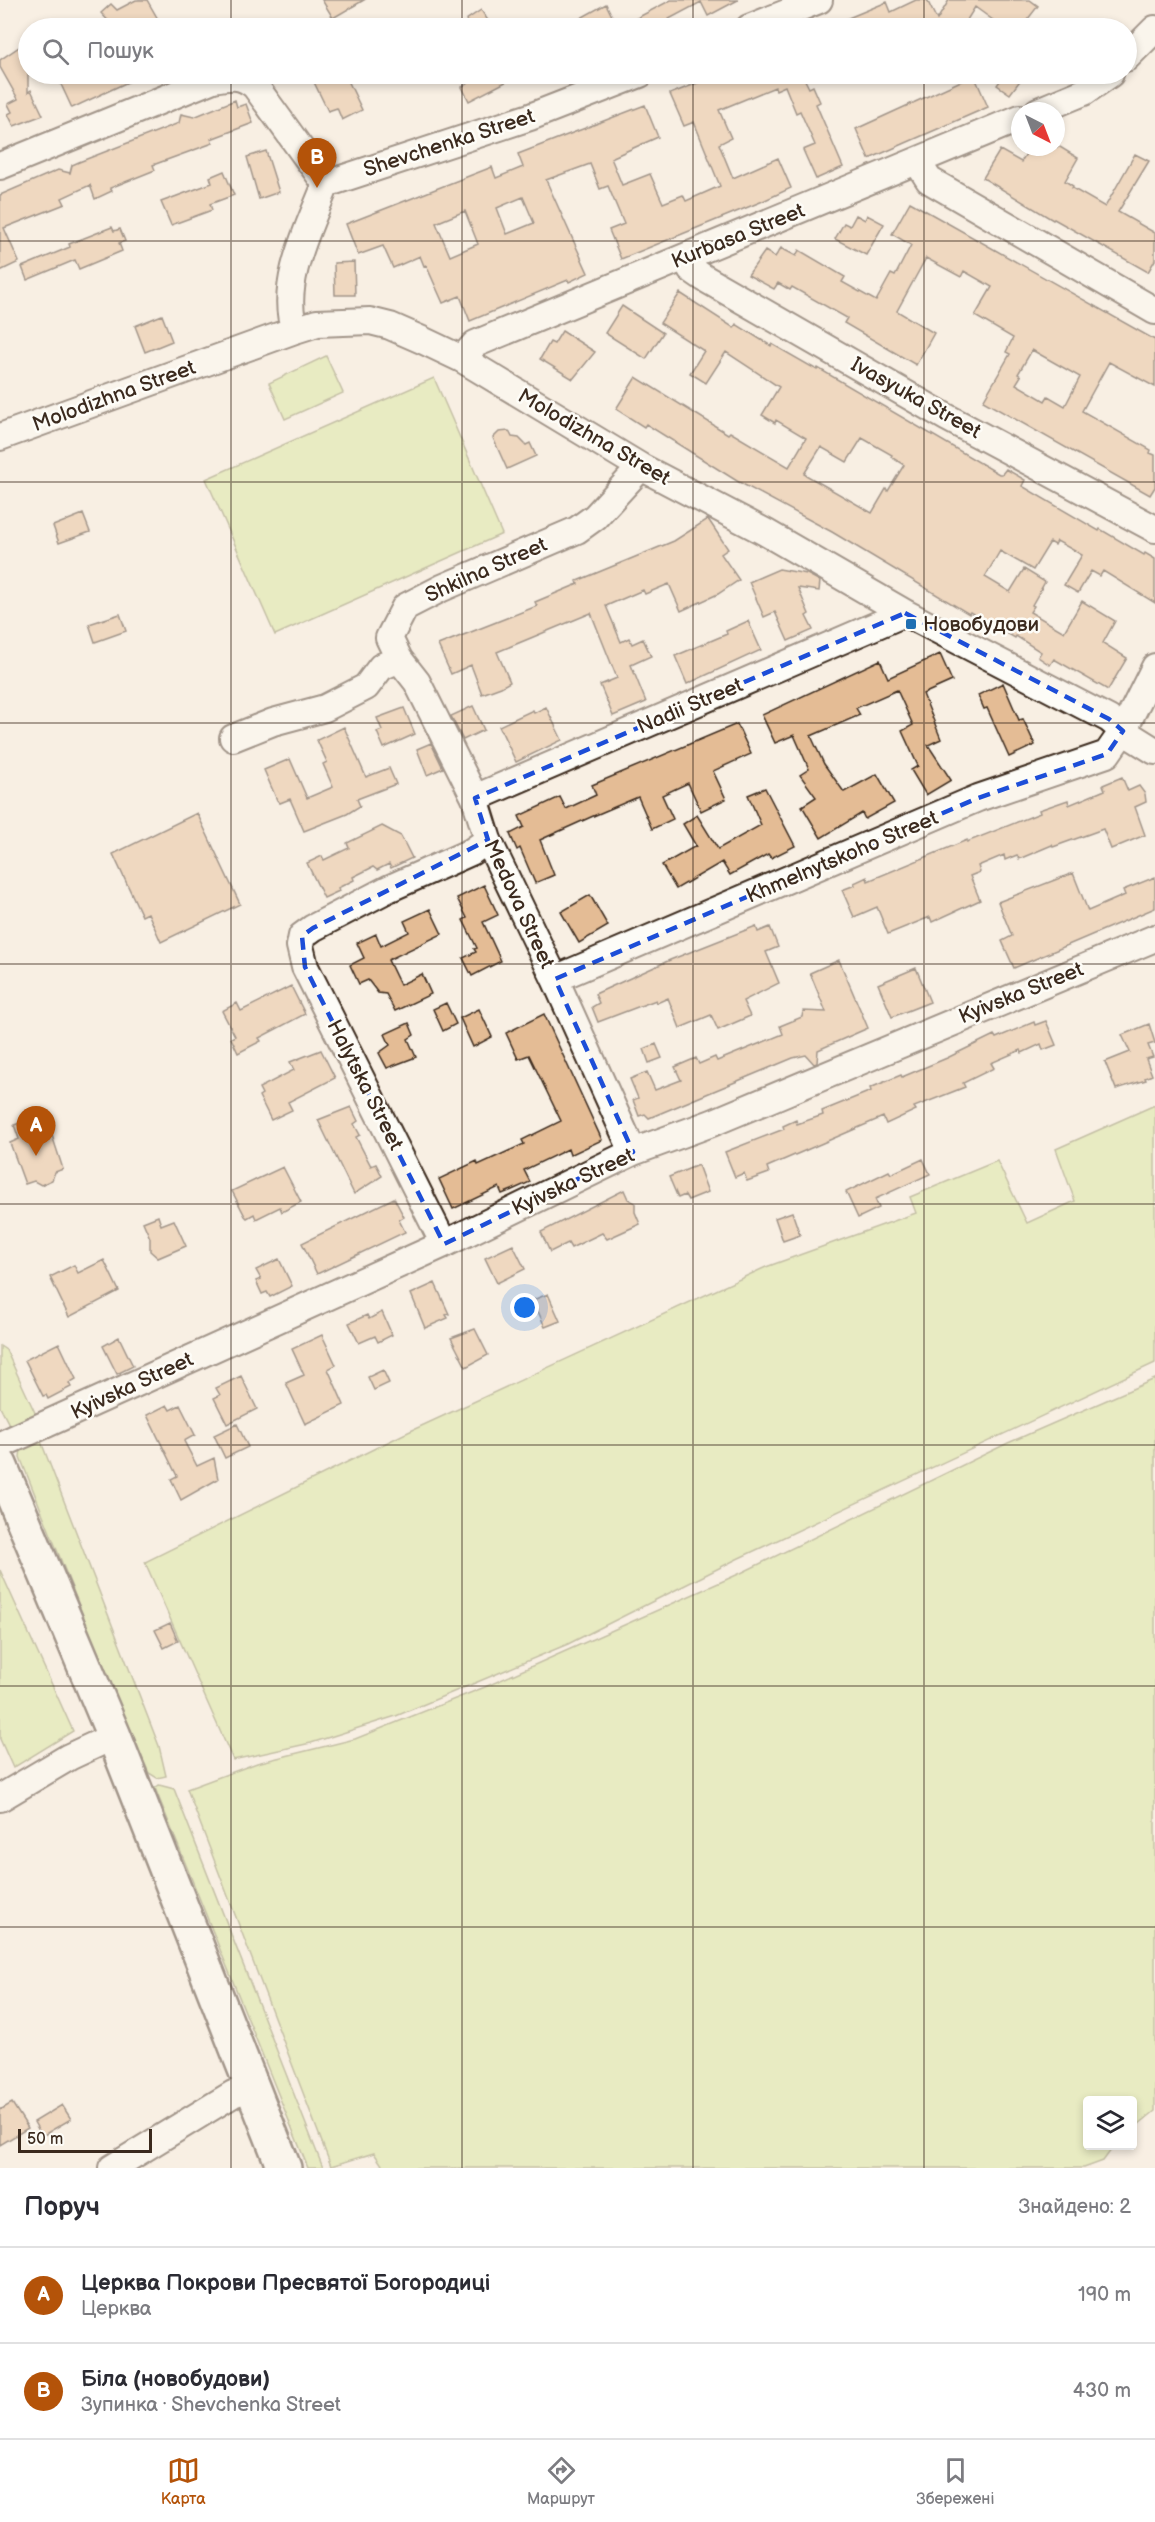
<!DOCTYPE html>
<html lang="uk">
<head>
<meta charset="utf-8">
<style>
  :root { --surface:#fff; --page:#f2f2f3; --text:#2b2b33; --muted:#7c7c81; --line:#e1e1e2; --accent:#b45309 }
  body { margin:0; font-family:"Balsamiq Sans",sans-serif; background:var(--page); color:var(--text) }
  .controls { position:absolute; right:18px; bottom:18px; display:grid; overflow:hidden; border-radius:6px; box-shadow:0 3px 9px #0003 }
  .controls button { width:54px; height:54px; display:grid; place-items:center; padding:0; border:0; border-bottom:2px solid var(--line); background:var(--surface); color:var(--text); font:30px sans-serif }
  .compass { position:absolute; left:1011px; top:102px; width:54px; height:54px; border-radius:50%; background:var(--surface); box-shadow:0 3px 9px #0003; rotate:138deg }
  .scale { position:absolute; left:18px; bottom:15px; width:134px; box-sizing:border-box; padding-left:6px; border:3px solid #3b2a1e; border-top:0; font-size:16px; line-height:21px; white-space:nowrap; color:#3b2a1e; -webkit-text-stroke:4px #fdfcf7; paint-order:stroke }
  .you { position:absolute; left:525px; top:1308px; width:21px; height:21px; margin:-15px; border:4px solid #fff; border-radius:50%; background:#1a73e8; box-shadow:0 0 0 9px #1a73e833 }
  .badge { display:grid; place-items:center; width:39px; height:39px; border-radius:50%; background:var(--accent); color:#fff; font-size:20px; font-weight:700 }
  .pin { position:absolute; translate:-50% -50px; filter:drop-shadow(0 2px 3px #0008) }
  .pin::after { content:''; position:absolute; top:32px; width:21px; height:18px; background:inherit; clip-path:polygon(0 0,100% 0,50% 100%) }
  .list { margin:0; padding:0; list-style:none }
  h2 { display:flex; justify-content:space-between; align-items:center; height:78px; margin:0; padding:0 24px; font-size:26px }
  h2 small { font-size:20px; font-weight:400; color:var(--muted) }
  .list li { display:grid; grid-template-columns:39px 1fr auto; gap:18px; align-items:center; box-sizing:border-box; height:96px; padding:0 24px; border-top:2px solid var(--line) }
  .list b { display:block; font-size:22px; white-space:nowrap }
  .list p { margin:0; font-size:20px; white-space:nowrap; color:var(--muted) }
  .list em { font-size:20px; font-style:normal; color:var(--muted) }
  .icon { flex:none; width:33px; height:33px; fill:none; stroke:currentColor; stroke-width:2; stroke-linecap:round; stroke-linejoin:round }
  .map { position:relative; flex:none; width:1155px; height:2168px; overflow:hidden }
  .search { position:absolute; background:var(--surface); box-shadow:0 3px 9px #0003; left:18px; right:18px; top:18px; height:66px; display:flex; align-items:center; gap:15px; box-sizing:border-box; padding:0 21px; border-radius:33px; color:var(--muted); font-size:22px }
  .sheet { height:270px; background:var(--surface) }
  nav { display:flex; justify-content:space-around; align-items:center; box-sizing:border-box; height:84px; border-top:2px solid var(--line); background:var(--surface); font-size:16px; color:var(--muted) }
  nav a { display:grid; justify-items:center; gap:3px }
  nav .on { color:var(--accent) }
  .map>svg:first-child { display:block }
  .green { fill:#d5e699; stroke:#88885c; stroke-width:1.5 }
  .building { fill:#e4bc95; stroke:#3b2a1e; stroke-width:1.5; fill-rule:evenodd }
  .lines { fill:none; stroke-linecap:round; stroke-linejoin:round }
  .minor-casing { stroke:#3b2a1e; stroke-width:30 }
  .major-casing { stroke:#3b2a1e; stroke-width:38 }
  .minor { stroke:#fdfcf7; stroke-width:26 }
  .major { stroke:#fdfcf7; stroke-width:33 }
  .marked { fill:none; stroke:#1d4ed8; stroke-width:4.5; stroke-dasharray:12 8; stroke-linejoin:round }
  .grid { fill:none; stroke:#3b2a1e; stroke-width:1.5; stroke-opacity:0.55 }
  .poi-dot { fill:#1f6fb2; stroke:#fdfcf7; stroke-width:2 }
  .labels { text-anchor:middle; dominant-baseline:central; stroke-width:5; stroke-linejoin:round; paint-order:stroke }
  .street-label { font-size:21px; fill:#3b2a1e; stroke:#fdfcf7 }
  .poi-label { font-size:21px; fill:#3b2a1e; stroke:#fdfcf7; text-anchor:start }
</style>
</head>
<body>
<div class="map">
<svg width="1155" height="2168" viewBox="0 0 1155 2168">
  <rect width="100%" height="100%" fill="#f8efe3"/>
  <filter id="ink" filterUnits="userSpaceOnUse"><feTurbulence type="fractalNoise" baseFrequency=".0167" numOctaves="2"/><feDisplacementMap in="SourceGraphic" scale="12" xChannelSelector="R" yChannelSelector="G"/><feConvolveMatrix kernelMatrix="1 2 1 2 8 2 1 2 1" color-interpolation-filters="sRGB"/></filter>
  <g filter="url(#ink)">
    <path class="green" d="M326 356 343 393 285 419 269 383Z
      M434 378 502 534 275 635 206 479Z
      M1155 1105V1363L737 1559 568 1644 396 1716 311 1743 233 1760 145 1562 404 1434 766 1267 916 1213 910 1197 997 1161 1027 1223 1075 1201 1056 1149Z
      M0 1346 6 1350 37 1417 11 1428 0 1407Z
      M1155 1379V2111L1133 2129 1132 2100H1088V2146H1114L1103 2161 1084 2168H384L374 2153 331 2166 187 1789 257 1763 355 1739 485 1687 741 1573 1008 1443Z
      M40 1439 159 1746 166 1776 157 1778 149 1773 115 1696 20 1457 21 1449Z
      M0 1570 73 1731 13 1768 0 1739Z
      M159 1785 174 1789 323 2168H308L159 1798 155 1788Z"/>
    <path class="building" d="M136 0H147L163 28H115L101 13 111 4 117 10Z
      M322 0H364L333 18Z
      M671 0H738L708 16 701 2 669 19 674 28H584L579 19 606 4 618 28Z
      M916 0H927L937 20 949 0H1030L1038 6 1021 28H1004L975 7 962 28H824L887 2 891 12Z
      M481 10 493 28H472L466 20Z
      M28 41V92L31 90 43 115 14 126 8 114 12 112 8 104 18 99 0 67V60Z
      M67 74H145L72 108 58 78Z
      M310 74H345L362 110 342 120 337 108 328 111Z
      M463 74H521L469 101 462 87 468 83Z
      M720 74H815L804 78 809 88 813 86 820 102 816 104 843 167 816 179 803 150 815 145 800 111 796 113 785 86 776 90 775 87 719 110 731 138 719 144 733 178 778 158 791 188 763 201 621 259 609 230 624 224 608 186 600 189 590 164 546 180 588 273 569 282 568 280 470 321 460 296 443 303 426 265 424 266 420 256 393 268 383 246 358 255 346 224 492 167 496 178 523 167 518 154 645 105 658 137 611 158 622 185 650 174 663 203 683 195 686 201 720 186 694 122 684 126 670 94ZM523 197 534 223 507 234 497 208ZM465 211 478 244 450 256 436 223Z
      M1005 74H1025L1010 94 997 85Z
      M974 75 988 107 869 159 856 129Z
      M235 100 237 107 246 104 253 123 211 139 213 143 153 165 155 170 110 188 112 191 95 199 90 185 62 198 65 204 4 228 19 262 0 271V195L58 170 70 173 72 165 79 162 179 123 181 114 194 117Z
      M1030 147H1060L1078 158 1065 181 1073 186 1072 188 1105 207 1135 154 1149 161 1118 212 1155 233V260L1148 272 1054 219 1053 220 983 178 1000 150 1021 162Z
      M266 151 279 192 259 199 247 157Z
      M224 171 234 195 210 204 212 210 171 225 161 202 212 183 210 177Z
      M910 202 1155 340V387L1109 362 1082 411 1151 450 1150 453 1155 455V487L1150 495 983 401 1010 354 1006 352 1013 338 975 316 992 287 964 271 961 277 926 258 897 311 934 333 916 365 844 323 847 318 792 287 790 290 778 283 774 289 748 275 765 251 775 257 781 248 796 256 799 250 845 277 842 282 876 301 891 274 895 276 911 245 892 234ZM1032 350 1080 377 1065 406 1048 396 1045 401 1016 384 1021 376 1018 374Z
      M856 215 865 220 867 215 884 224 866 255 835 239 844 223 850 226Z
      M112 227 114 231 120 229 125 241 119 243 122 251 79 269 75 260 27 280 22 267 70 247 69 244Z
      M354 262 355 295H335L334 263Z
      M680 293 734 328 736 324 771 346 772 344 817 370 818 368 999 474H1002L1006 469 1025 480 1022 486 1099 531 1100 529 1144 555 1145 553 1155 559V603L1103 571 1100 576 1091 571 1078 593 1064 585 1082 555 1057 541 1055 545 1050 542 1033 570 1000 551 985 577 1010 592 1024 569 1045 582 1032 605 1034 606 1030 612 1064 632 1082 601 1115 621 1103 643 1127 658 1108 690 1054 659 1050 665 1038 657 1041 652 1016 636 1015 638 970 612 969 614 832 532 737 481 646 424 644 427 616 409 636 377 728 434 730 432 789 467 806 438 776 420 775 423 762 415 779 387 726 352 706 383 690 373 704 351 660 323ZM862 438 892 455 891 457 904 465 888 491 886 489 872 513 804 474 821 447 847 462Z
      M622 306 663 333 646 359 605 333Z
      M162 315 172 341 145 352 135 326Z
      M562 331 595 352 573 379 540 359 550 342 554 344Z
      M509 431 512 437 519 438 526 445 530 443 536 456 507 469 493 438 499 432Z
      M83 514 90 532 59 543 53 526Z
      M708 519 728 549 721 554 739 580 718 594 681 611 669 584 645 594 643 590 606 606 621 642 629 638 632 644 643 639 651 656 631 665 646 702 613 716 600 685 617 678 591 613 497 652 510 682 501 687 482 694 471 665 451 674 438 645 537 606 535 602 578 584 577 581 674 541Z
      M779 569 807 574 820 581 819 591 798 588 809 614 806 616 813 630 788 641 775 612 764 617 749 582Z
      M120 614 126 631 95 642 89 624Z
      M748 621 761 650 687 684 675 656 727 634 726 631Z
      M940 654 952 681 923 694 941 739 928 745 951 780 926 795 911 770 918 766 902 731 913 725 897 690 856 708 860 715 811 736 824 764 844 792 877 774 894 803 865 819 862 813 821 838 802 806 816 797 800 775 809 769 794 735 775 743 762 715 880 660 888 678Z
      M1003 683 1019 720 1023 719 1035 745 1009 757 987 708 984 709 978 695Z
      M473 706 484 730 463 740 451 716Z
      M546 707 562 740 516 762 499 726 533 710 534 713Z
      M404 708 415 734 384 748 377 732 382 730 377 718Z
      M737 724 751 754 713 771 726 799 701 811 688 783 662 795 673 819 652 829 638 797 591 817 540 840 554 875 535 883 520 848 517 850 510 834 524 827 519 816 560 797 566 809 596 795 592 785Z
      M344 727 366 777 389 768 396 784 357 799 360 806 347 814 304 831 290 799 280 803 277 800 264 770 290 759 307 798 333 787 323 764 327 762 317 740Z
      M431 743 443 768 427 775 417 749Z
      M1122 777 1128 791 1139 786 1145 794 1146 802 1135 807 1145 835 1111 849 1103 829 1053 847 1052 845 1019 859 1017 855 1005 860 1004 855 978 866 980 872 970 876 980 900 932 922 930 917 888 934 877 907 854 917 842 890 855 885 854 883 867 877 868 881 967 840V842L1040 813 1039 810 1068 800 1069 805 1105 790 1103 785Z
      M765 788 795 846 771 858 768 854 730 875 722 862 676 889 662 865 696 846 683 824 697 815 718 849 761 825 748 795Z
      M197 813 240 904 161 942 148 913 142 916 113 854Z
      M382 826 401 836 412 858 391 868 389 864 377 870 373 867 353 877 354 880 338 888 339 891 324 898 307 863 322 856 324 860 349 848 347 843Z
      M1073 873 1088 911 1125 895 1123 890 1155 877V908L1014 968 1002 941 1012 936 998 902Z
      M484 885 498 915 483 922 501 961 472 976 463 958 476 952 474 949 477 948 463 920 467 918 457 898Z
      M590 895 608 926 579 943 561 912Z
      M430 909 442 934 388 960 400 985 422 974 431 994 395 1011 386 994 378 993 368 980 359 984 350 965 364 958 357 943 376 934 381 946 409 932 404 921Z
      M756 926 758 932 770 927 778 947 766 952 779 983 743 1001 750 1016 718 1030 711 1015 680 1028 668 998 657 1003 656 1000 598 1022 592 1007 599 1003 595 994 670 960Z
      M839 960 868 1028 818 1050 817 1063 814 1064 806 1055 793 1058 649 1118 645 1114 639 1116 633 1100 638 1098 630 1079 647 1072 655 1090 681 1080 675 1067 696 1058 699 1064 715 1057 717 1061 783 1034 780 1026 802 1017 803 1011 826 1012 810 973Z
      M916 968 930 1002 892 1017 878 984Z
      M291 986 305 1014 259 1038 261 1041 238 1053 231 1038 235 1036 222 1011 237 1003 241 1011Z
      M446 1003 456 1024 443 1031 433 1009Z
      M479 1009 492 1037 473 1047 460 1018Z
      M544 1014 602 1140 570 1155 568 1149 524 1170 530 1182 512 1190 502 1194 499 1187 453 1209 439 1179 477 1161 478 1165 524 1144 522 1140 561 1121 529 1055 518 1059 506 1033Z
      M1046 1021 1056 1045 1043 1050 1041 1044 1022 1053 1021 1050 991 1063 994 1068 963 1083 965 1087 914 1107 916 1110 886 1124 883 1117 767 1167 769 1173 747 1181 744 1173 735 1177 725 1152 784 1129 783 1126 796 1120 797 1124 823 1115 822 1111 871 1091 870 1088 901 1075 902 1077 947 1058 994 1035 996 1038 1034 1022 1035 1025Z
      M409 1023 414 1035 408 1039 416 1057 387 1068 379 1053 390 1045 385 1034Z
      M1149 1024 1155 1043 1148 1045 1153 1057 1146 1059 1152 1075 1145 1078 1146 1080 1116 1089 1105 1062 1130 1052 1122 1035Z
      M656 1044 662 1058 649 1063 644 1049Z
      M321 1050 335 1078 288 1102 292 1110 271 1120 259 1096 262 1094 259 1088 294 1070 290 1062Z
      M351 1107 358 1121 354 1124 360 1135 356 1137 371 1166 376 1164 382 1176 354 1194 318 1120Z
      M36 1118 41 1132 50 1129 63 1169 55 1172 52 1180 41 1185 34 1181 25 1184 10 1143 19 1139 14 1125Z
      M923 1159 930 1174 875 1199 879 1208 858 1218 846 1192 889 1171 891 1174Z
      M698 1165 708 1192 688 1200 685 1195 678 1198 669 1177Z
      M283 1167 301 1202 282 1212 280 1207 256 1219 254 1214 247 1218 245 1216 232 1191Z
      M624 1190 628 1199 635 1203V1212L640 1224 607 1239 602 1233 571 1248 568 1243 550 1252 541 1232Z
      M394 1198 404 1217 399 1220 405 1232 317 1274 302 1243Z
      M792 1212 800 1235 783 1241 775 1218Z
      M158 1216 161 1225 174 1220 186 1246 158 1258 150 1251V1238L143 1222Z
      M513 1245 525 1269 497 1283 485 1258Z
      M279 1259 292 1286 270 1297 267 1292 262 1294 256 1281 261 1279 256 1270Z
      M104 1260 119 1291 69 1317 50 1277 74 1265 78 1273Z
      M435 1283 449 1314 446 1315 448 1318 425 1328 411 1294Z
      M548 1294 560 1321 545 1327 533 1300Z
      M382 1312 392 1335 378 1342 375 1336 359 1343 349 1323 367 1315 369 1319Z
      M475 1329 488 1355 466 1367 451 1338Z
      M322 1335 336 1365 328 1369 344 1405 305 1424 286 1383 304 1375 292 1349Z
      M119 1337 133 1366 117 1374 103 1346Z
      M59 1343 76 1379 69 1383 71 1387 48 1399 46 1395 43 1396 25 1360Z
      M383 1370 389 1383 374 1390 368 1377Z
      M241 1376 257 1409 227 1424 214 1398 220 1395 216 1388Z
      M167 1405 170 1410 180 1405 195 1435 184 1441 197 1466 214 1458 218 1479 181 1500 171 1479 177 1476 147 1415Z
      M237 1424 248 1447 225 1458 214 1435Z
      M170 1623 178 1641 164 1648 155 1630Z
      M12 2103 28 2128 0 2145V2110Z
      M62 2105 71 2119 42 2136 34 2122Z"/>
    <g class="lines">
      <g class="minor-casing">
        <path id="minor" d="M749 28 819 0
          M1126 58 1155 29
          M1038 111 1084 92 1110 74
          M917 161 929 180 1155 311
          M0 166 213 79C230 76 241 74 255 86L326 184
          M326 184 530 117 640 74
          M686 257 691 269 704 278 946 417 1155 529
          M295 330C278 286 310 225 326 184
          M462 359 475 344 1020 118
          M0 437 295 330 317 323 370 321 390 326 422 340 462 359 641 467 765 532 905 613 1109 719 1123 731 1155 751
          M233 738 273 722 325 708 366 687 381 667 399 659
          M475 798 905 613
          M555 979 978 798 1107 754 1123 731 1155 667
          M633 1152 555 979 488 840 475 798 417 682 399 659 389 638 405 607 442 588 577 530 595 517 641 467
          M444 1244 305 967 300 946 302 936 313 928 388 889 471 852 488 840
          M0 1445 444 1244 633 1152 712 1123 1155 938
          M0 1798 69 1757 114 1736
          M112 2168 233 2094 251 2087"/>
      </g>
      <g class="major-casing">
        <path id="major" d="M0 1465 114 1736 284 2168"/>
      </g>
      <use href="#minor" class="minor"/>
      <use href="#major" class="major"/>
    </g>
  </g>
  <path d="M0 0H1155V2168H0ZM905 613 1109 719 1123 731 1107 754 978 798 555 979 633 1152 444 1244 305 967 302 936 313 928 488 840 475 798Z" fill="#f8efe3" fill-opacity=".55" fill-rule="evenodd"/>
  <path class="marked" d="M905 613 1109 719 1123 731 1107 754 978 798 555 979 633 1152 444 1244 305 967 302 936 313 928 488 840 475 798Z"/>
  <path class="grid" d="M231 0V28M462 0V28M693 0V28M924 0V28M231 74V2168M462 74V2168M693 74V2168M924 74V2168M0 241H1155M0 482H1155M0 723H1155M0 964H1155M0 1204H1155M0 1445H1155M0 1686H1155M0 1927H1155"/>
  <rect class="poi-dot" x="905" y="618" width="12" height="12" rx="3"/>
  <g class="labels">
    <g class="street-label">
      <text transform="translate(449 143) rotate(-18)">Shevchenka Street</text>
      <text transform="translate(738 236) rotate(-22)">Kurbasa Street</text>
      <text transform="translate(114 396) rotate(-20)">Molodizhna Street</text>
      <text transform="translate(916 398) rotate(29)">Ivasyuka Street</text>
      <text transform="translate(594 437) rotate(30)">Molodizhna Street</text>
      <text transform="translate(486 570) rotate(-24)">Shkilna Street</text>
      <text transform="translate(690 706) rotate(-23)">Nadii Street</text>
      <text transform="translate(842 857) rotate(-23)">Khmelnytskoho Street</text>
      <text transform="translate(519 904) rotate(65)">Medova Street</text>
      <text transform="translate(1021 993) rotate(-22)">Kyivska Street</text>
      <text transform="translate(365 1085) rotate(63)">Halytska Street</text>
      <text transform="translate(573 1182) rotate(-25)">Kyivska Street</text>
      <text transform="translate(132 1386) rotate(-25)">Kyivska Street</text>
    </g>
    <g class="poi-label">
      <text x="923" y="624">Новобудови</text>
    </g>
  </g>
</svg>
<div class="controls">
<button><svg class="icon" aria-label="layers" viewBox="0 0 24 24"><path d="M12 4l9 5-9 5-9-5zM3 14l9 5 9-5"/></svg></button>
</div>
<svg class="compass" viewBox="-18 -18 36 36"><path d="M0-13l5 13h-10z" fill="#e53935"/><path d="M0 13l5-13h-10z" fill="#7c7c81"/></svg>
<div class="scale">50 m</div>
<div class="you"></div>
<div class="pin badge" style="left:36px;top:1156px">A</div>
<div class="pin badge" style="left:317px;top:188px">B</div>
<div class="search"><svg class="icon" aria-label="search" viewBox="0 0 24 24"><circle cx="10" cy="10" r="6"/><path d="M15 15l6 6"/></svg>Пошук</div>
</div>
<section class="sheet">
<h2>Поруч<small>Знайдено: 2</small></h2>
<ul class="list">
<li><span class="badge">A</span><div><b>Церква Покрови Пресвятої Богородиці</b><p>Церква</p></div><em>190 m</em></li>
<li><span class="badge">B</span><div><b>Біла (новобудови)</b><p>Зупинка · Shevchenka Street</p></div><em>430 m</em></li>
</ul>
</section>
<nav>
<a class="on"><svg class="icon" aria-label="map" viewBox="0 0 24 24"><path d="M3 6l6-2 6 2 6-2v14l-6 2-6-2-6 2zM9 4v14M15 6v14"/></svg>Карта</a>
<a><svg class="icon" aria-label="directions" viewBox="0 0 24 24"><path d="M12 3l9 9-9 9-9-9zM9 14v-3h6M13 9l2 2-2 2"/></svg>Маршрут</a>
<a><svg class="icon" aria-label="saved" viewBox="0 0 24 24"><path d="M7 4h10v16l-5-4-5 4z"/></svg>Збережені</a>
</nav>
</body>
</html>
